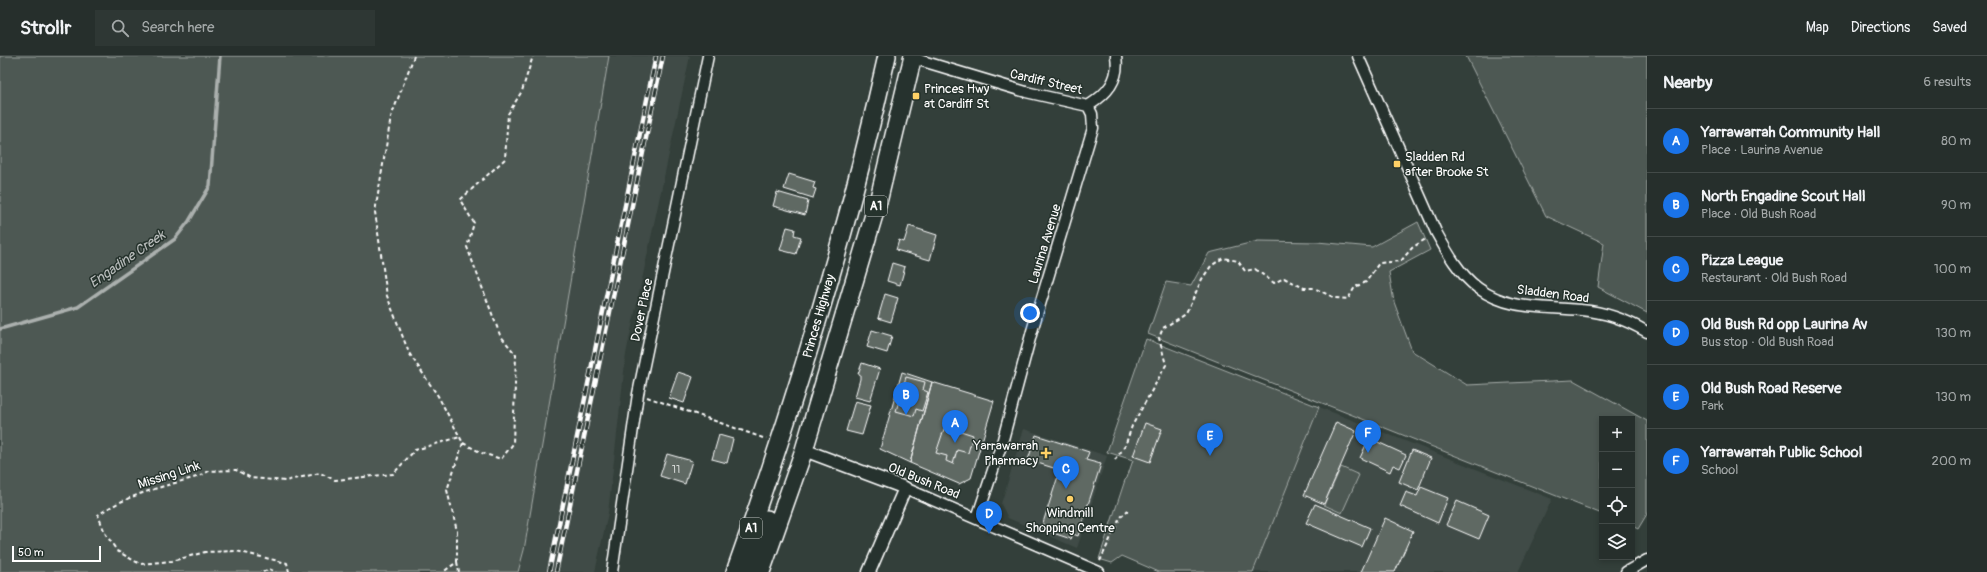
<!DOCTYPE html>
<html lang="en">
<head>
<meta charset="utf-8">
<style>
  :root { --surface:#262f2c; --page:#2e3734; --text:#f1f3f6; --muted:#a4a9a9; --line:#424a48; --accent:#1a73e8 }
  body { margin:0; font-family:Pangolin,sans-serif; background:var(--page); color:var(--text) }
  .controls { position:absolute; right:12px; bottom:12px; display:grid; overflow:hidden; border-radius:0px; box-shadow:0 2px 6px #0003 }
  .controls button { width:36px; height:36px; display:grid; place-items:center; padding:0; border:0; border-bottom:1px solid var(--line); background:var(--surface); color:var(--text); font:20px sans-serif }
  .scale { position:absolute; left:12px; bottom:10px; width:89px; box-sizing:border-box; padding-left:4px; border:2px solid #fff; border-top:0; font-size:11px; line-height:14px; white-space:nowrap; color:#fff; -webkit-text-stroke:3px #26332d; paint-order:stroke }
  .you { position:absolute; left:1030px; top:257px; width:14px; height:14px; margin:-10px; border:3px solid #fff; border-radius:50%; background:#1a73e8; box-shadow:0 0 0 6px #1a73e833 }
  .badge { display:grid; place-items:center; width:26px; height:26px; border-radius:50%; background:var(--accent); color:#fff; font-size:13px; font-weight:700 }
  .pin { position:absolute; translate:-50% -33px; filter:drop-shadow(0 1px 2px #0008) }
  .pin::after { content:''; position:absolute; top:21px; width:14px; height:12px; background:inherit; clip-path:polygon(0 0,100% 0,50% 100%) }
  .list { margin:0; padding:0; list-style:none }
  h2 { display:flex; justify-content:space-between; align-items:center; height:52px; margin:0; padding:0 16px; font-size:17px }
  h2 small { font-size:13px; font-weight:400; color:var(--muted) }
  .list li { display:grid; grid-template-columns:26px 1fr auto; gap:12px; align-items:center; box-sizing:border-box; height:64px; padding:0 16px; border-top:1px solid var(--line) }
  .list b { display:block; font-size:15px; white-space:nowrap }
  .list p { margin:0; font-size:13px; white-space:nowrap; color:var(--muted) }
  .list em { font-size:13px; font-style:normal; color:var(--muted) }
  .icon { flex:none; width:22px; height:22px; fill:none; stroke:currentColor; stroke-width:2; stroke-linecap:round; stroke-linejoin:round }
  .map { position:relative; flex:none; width:1647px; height:516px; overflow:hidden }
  header { display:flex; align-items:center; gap:24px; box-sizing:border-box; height:56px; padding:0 20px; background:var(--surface); border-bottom:1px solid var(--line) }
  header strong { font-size:19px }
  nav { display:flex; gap:22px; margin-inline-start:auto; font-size:14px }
  .search { width:280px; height:36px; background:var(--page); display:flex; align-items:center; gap:10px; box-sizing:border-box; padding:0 14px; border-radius:0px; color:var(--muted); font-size:15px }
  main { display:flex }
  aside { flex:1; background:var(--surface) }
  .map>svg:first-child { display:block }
  .built { fill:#404c47 }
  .green { fill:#4d5853; stroke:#a6aca9 }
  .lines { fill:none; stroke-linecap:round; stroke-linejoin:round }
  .stream { stroke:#abb0ae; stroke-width:3.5 }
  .building { fill:#5f6964; stroke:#fff }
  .minor-casing { stroke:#fff; stroke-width:13 }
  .tertiary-casing { stroke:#fff; stroke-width:15 }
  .trunk-casing { stroke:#fff; stroke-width:20 }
  .path { stroke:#fff; stroke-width:2; stroke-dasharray:4 3; stroke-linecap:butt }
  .minor { stroke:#26332d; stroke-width:10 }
  .tertiary { stroke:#26332d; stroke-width:12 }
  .trunk { stroke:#26332d; stroke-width:17 }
  .rail-casing { stroke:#fff; stroke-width:4.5 }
  .rail { stroke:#26332d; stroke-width:3; stroke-dasharray:9; stroke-linecap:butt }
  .poi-dot { fill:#ffd166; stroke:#26332d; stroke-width:1.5 }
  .labels { text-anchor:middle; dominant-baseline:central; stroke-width:3; stroke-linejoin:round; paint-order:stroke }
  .number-label { font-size:11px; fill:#d7dad8 }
  .shield { fill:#26332d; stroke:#bec2c0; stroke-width:1 }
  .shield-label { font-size:12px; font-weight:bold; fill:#fff }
  .street-label { font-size:13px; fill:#fff; stroke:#26332d }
  .poi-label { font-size:13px; fill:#fff; stroke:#26332d; text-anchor:start }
  .water-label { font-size:14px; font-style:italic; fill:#b9bdbc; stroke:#26332d }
</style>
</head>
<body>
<header>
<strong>Strollr</strong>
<div class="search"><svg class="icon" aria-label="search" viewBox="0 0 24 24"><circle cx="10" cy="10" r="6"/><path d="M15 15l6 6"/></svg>Search here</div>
<nav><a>Map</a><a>Directions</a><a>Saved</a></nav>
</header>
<main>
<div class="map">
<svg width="1647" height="516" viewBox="0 0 1647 516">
  <rect width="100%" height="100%" fill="#333f3a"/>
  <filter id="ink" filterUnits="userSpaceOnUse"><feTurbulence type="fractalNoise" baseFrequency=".025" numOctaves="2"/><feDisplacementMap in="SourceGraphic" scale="8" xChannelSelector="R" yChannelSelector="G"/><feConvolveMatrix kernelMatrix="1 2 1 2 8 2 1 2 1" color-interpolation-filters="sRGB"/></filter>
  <g filter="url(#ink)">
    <path class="built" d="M609 0H690L626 298 608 457 595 516H518L524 494Z
      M1319 351 1552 443 1518 516H1253Z
      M1024 373 1107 400 1077 492 1008 462 1001 448Z"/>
    <path class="green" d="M0 0H609L524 494 518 516H0Z
      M1466 0H1647V257L1598 231 1604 187 1546 160Z
      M1418 166 1430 194 1389 216 1394 246 1412 295 1467 329 1573 324 1647 365V458L1638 473 1632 470V363H1602V458L1148 278 1166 226 1191 230 1209 197 1258 185 1317 186 1372 191Z
      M1146 283 1319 351 1253 516H1159L1122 500 1112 507 1099 503 1125 424 1127 422 1133 404 1107 396Z
      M1341 411 1359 419 1342 457 1324 449Z"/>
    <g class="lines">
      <path class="stream" d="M0 273 78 251 175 183 189 165 210 130 220 0"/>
    </g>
    <path class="building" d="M789 118 815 126 813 132 816 133 813 142 784 133Z
      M777 136 808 145 805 159 773 150Z
      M909 170 937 179 930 204 896 194 899 184 904 186Z
      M787 171 795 173 794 179 801 181 796 198 780 194Z
      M892 207 905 211 900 229 887 225Z
      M885 238 898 242 891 266 878 262Z
      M872 274 892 280 887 297 867 291Z
      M862 307 880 313 870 345 855 341 860 323V318H858Z
      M678 316 693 321 684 347 669 342Z
      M902 316 932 326 910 407 880 393Z
      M906 321 925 326 923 334 928 336 922 355 916 353 914 360 896 355Z
      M932 326 994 345 971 422 959 428 910 407Z
      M855 345 871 349 862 379 846 375Z
      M1336 366 1356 375 1324 448 1304 439Z
      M1145 367 1162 373 1150 406 1133 400Z
      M945 370 973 379 968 397 957 394 953 408 946 405 947 400 936 397Z
      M719 379 733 383 727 407 712 403Z
      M1036 379 1089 396 1086 404 1101 408 1078 480 1073 478 1071 483 1041 473 1060 414 1028 404Z
      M1369 382 1406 399 1400 412 1393 409 1390 416 1360 402Z
      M1412 394 1431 402 1418 434 1399 426Z
      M667 398 692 405 685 428 660 420Z
      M1421 431 1448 442 1438 467 1400 450 1406 436 1417 440Z
      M1457 445 1489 459 1479 483 1446 469Z
      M1315 448 1370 472 1362 491 1306 467Z
      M1385 462 1413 475 1395 516H1361Z"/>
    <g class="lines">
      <g class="minor-casing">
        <path id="minor" d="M1358 0 1436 176C1447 196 1459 218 1478 232 1509 255 1545 250 1581 254 1604 256 1627 264 1647 276
          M909 1 1026 36 1088 50
          M905 432 1099 516
          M977 462 1002 387 1032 275 1093 72 1092 58 1088 50C1107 38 1120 24 1116 0
          M612 516 638 338 708 0
          M1626 516 1647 504"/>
      </g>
      <g class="tertiary-casing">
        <path id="tertiary" d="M804 394 905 432 869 516"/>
      </g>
      <g class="trunk-casing">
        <path id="trunk" d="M735 516C795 347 848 175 887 0
          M748 516 767 463
          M761 516 804 394 879 142 913 0"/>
      </g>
      <path class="path" d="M414 0 391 61 375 156 387 240 409 297 438 340 463 387 447 434 457 475V506L443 516
        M647 341 766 383
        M463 387 482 397 501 403 513 388 516 299 500 279 467 191 474 167 460 144 505 103 508 58 522 35 533 0
        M1115 404 1125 390 1132 370 1166 309 1159 282 1163 272 1186 258 1202 223 1211 210 1223 202 1238 205 1245 215 1255 213 1274 227 1284 222 1304 232H1314L1335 242 1348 243 1355 231 1366 226 1379 207 1401 205 1412 192 1427 182
        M1100 505 1120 462 1128 454
        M457 506 459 516
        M263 516 269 513 276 516
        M289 516 287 507 236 495 205 496 172 505 140 508 117 495 105 477 98 459C128 438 165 430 200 420L209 415 236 414 251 422 285 425 320 417 335 424 393 418 415 394 460 381"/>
      <use href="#minor" class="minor"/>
      <use href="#tertiary" class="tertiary"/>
      <use href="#trunk" class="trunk"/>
      <g class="rail-casing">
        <path id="rail" d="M549 516 656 0
          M556 516 663 0"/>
      </g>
      <use href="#rail" class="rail"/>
    </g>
  </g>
  <g class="poi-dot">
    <rect x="912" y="36" width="8" height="8" rx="2"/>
    <rect x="1393" y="104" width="8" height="8" rx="2"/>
    <path d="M1044 391h4v4h4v4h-4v4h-4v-4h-4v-4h4z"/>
    <circle cx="1070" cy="443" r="4"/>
  </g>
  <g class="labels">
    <g class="number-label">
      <text x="676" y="413">11</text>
    </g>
    <g class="shield">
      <rect x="865" y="140" width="22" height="20" rx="3"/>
      <rect x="740" y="462" width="22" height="20" rx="3"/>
    </g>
    <g class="shield-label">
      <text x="876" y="150">A1</text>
      <text x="751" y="472">A1</text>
    </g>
    <g class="street-label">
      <text transform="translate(1046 26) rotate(13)">Cardiff Street</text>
      <text transform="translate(1045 188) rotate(-73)">Laurina Avenue</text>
      <text transform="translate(1553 238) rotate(7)">Sladden Road</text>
      <text transform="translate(642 254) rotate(-78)">Dover Place</text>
      <text transform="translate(819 260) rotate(-74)">Princes Highway</text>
      <text transform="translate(169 419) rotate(-18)">Missing Link</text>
      <text transform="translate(924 425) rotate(22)">Old Bush Road</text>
    </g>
    <g class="poi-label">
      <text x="924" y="33">Princes Hwy<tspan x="924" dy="15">at Cardiff St</tspan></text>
      <text x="1405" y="101">Sladden Rd<tspan x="1405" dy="15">after Brooke St</tspan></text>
      <text x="1038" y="390" text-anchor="end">Yarrawarrah<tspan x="1038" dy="15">Pharmacy</tspan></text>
      <text x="1070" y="457" text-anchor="middle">Windmill<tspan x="1070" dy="15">Shopping Centre</tspan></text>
    </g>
    <g class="water-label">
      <text transform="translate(127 203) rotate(-35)">Engadine Creek</text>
    </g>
  </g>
</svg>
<div class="controls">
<button>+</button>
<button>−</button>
<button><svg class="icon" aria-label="locate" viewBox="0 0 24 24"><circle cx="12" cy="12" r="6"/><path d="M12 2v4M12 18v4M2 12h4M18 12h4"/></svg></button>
<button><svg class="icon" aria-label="layers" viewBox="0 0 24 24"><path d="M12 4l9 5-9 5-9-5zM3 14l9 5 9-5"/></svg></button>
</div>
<div class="scale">50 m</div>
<div class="you"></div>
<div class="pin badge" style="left:955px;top:387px">A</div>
<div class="pin badge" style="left:906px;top:359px">B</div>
<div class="pin badge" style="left:1066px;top:433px">C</div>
<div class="pin badge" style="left:989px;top:478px">D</div>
<div class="pin badge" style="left:1210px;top:400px">E</div>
<div class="pin badge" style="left:1368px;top:397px">F</div>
</div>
<aside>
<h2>Nearby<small>6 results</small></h2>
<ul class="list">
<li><span class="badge">A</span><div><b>Yarrawarrah Community Hall</b><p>Place · Laurina Avenue</p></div><em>80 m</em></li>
<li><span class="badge">B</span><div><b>North Engadine Scout Hall</b><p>Place · Old Bush Road</p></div><em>90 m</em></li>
<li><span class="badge">C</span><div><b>Pizza League</b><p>Restaurant · Old Bush Road</p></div><em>100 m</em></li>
<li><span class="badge">D</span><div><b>Old Bush Rd opp Laurina Av</b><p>Bus stop · Old Bush Road</p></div><em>130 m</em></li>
<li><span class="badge">E</span><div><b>Old Bush Road Reserve</b><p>Park</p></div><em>130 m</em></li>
<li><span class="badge">F</span><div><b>Yarrawarrah Public School</b><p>School</p></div><em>200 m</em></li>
</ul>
</aside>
</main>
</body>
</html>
